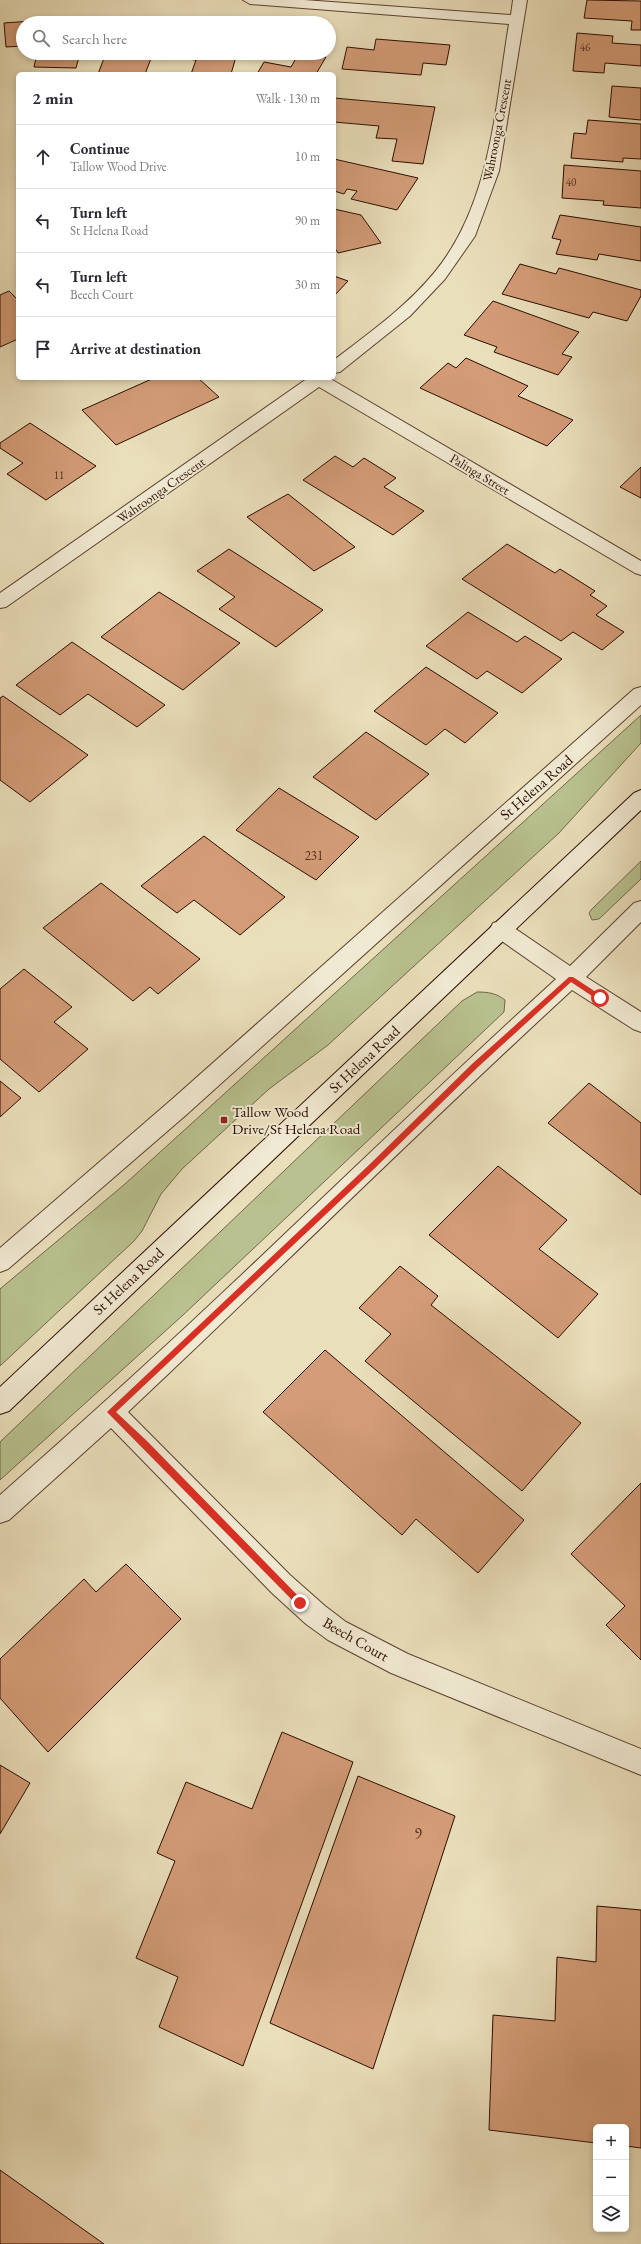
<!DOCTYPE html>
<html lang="en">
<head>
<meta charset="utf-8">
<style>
  :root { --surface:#fff; --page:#f2f2f3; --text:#2b2b33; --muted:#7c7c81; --line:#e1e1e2 }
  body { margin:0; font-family:"EB Garamond",serif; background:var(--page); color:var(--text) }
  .controls { position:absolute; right:12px; bottom:12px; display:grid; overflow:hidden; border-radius:6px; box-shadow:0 2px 6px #0003 }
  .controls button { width:36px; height:36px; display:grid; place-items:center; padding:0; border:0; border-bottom:1px solid var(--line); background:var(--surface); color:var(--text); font:20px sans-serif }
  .stop { position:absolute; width:12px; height:12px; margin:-9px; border:3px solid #d93025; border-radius:50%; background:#fff }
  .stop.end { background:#d93025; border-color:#fff; box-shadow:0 1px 4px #0008 }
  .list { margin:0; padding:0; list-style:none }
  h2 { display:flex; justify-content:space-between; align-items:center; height:52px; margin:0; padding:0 16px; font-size:17px }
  h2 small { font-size:13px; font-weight:400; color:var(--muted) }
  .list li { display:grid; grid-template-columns:26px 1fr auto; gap:12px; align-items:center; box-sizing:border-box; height:64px; padding:0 16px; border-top:1px solid var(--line) }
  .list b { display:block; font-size:15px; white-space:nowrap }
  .list p { margin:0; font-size:13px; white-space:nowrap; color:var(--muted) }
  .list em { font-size:13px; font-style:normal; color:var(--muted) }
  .icon { flex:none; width:22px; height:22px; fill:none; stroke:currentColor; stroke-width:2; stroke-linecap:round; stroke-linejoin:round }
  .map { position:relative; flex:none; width:641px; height:2244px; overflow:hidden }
  .search { position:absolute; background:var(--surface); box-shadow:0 2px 6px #0003; left:16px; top:16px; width:320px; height:44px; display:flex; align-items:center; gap:10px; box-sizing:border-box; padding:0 14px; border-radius:22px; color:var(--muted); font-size:15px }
  .panel { position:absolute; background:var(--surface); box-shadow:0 2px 6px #0003; left:16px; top:72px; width:320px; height:308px; border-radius:6px }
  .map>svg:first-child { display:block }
  .green { fill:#b8c18f; stroke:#726648 }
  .building { fill:#d39c77; stroke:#2b0c00 }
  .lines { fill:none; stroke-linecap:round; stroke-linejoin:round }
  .street-casing { stroke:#5b412f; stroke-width:2 }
  .secondary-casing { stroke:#2b0c00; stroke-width:2 }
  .street { fill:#f1ead3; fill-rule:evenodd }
  .secondary { fill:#f1ead3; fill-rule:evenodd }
  .route { fill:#d93025 }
  .poi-dot { fill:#8f2418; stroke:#f1ead3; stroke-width:1.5 }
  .labels { text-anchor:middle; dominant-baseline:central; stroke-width:4; stroke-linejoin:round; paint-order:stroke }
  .far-number-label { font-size:11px; fill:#55301e }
  .far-street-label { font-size:13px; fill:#2b0c00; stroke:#f1ead3 }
  .number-label { font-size:13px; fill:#55301e }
  .street-label { font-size:15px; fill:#2b0c00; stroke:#f1ead3 }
  .poi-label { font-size:15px; fill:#2b0c00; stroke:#f1ead3; text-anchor:start }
  .near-number-label { font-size:16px; fill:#55301e }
</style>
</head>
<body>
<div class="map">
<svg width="641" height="2244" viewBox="0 0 641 2244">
  <rect width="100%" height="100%" fill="#eadfbb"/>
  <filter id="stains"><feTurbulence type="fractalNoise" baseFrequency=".005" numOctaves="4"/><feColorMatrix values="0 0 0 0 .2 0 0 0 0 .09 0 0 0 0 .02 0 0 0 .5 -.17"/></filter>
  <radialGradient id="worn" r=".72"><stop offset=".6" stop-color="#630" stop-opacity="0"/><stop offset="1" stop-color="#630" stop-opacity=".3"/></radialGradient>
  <path class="green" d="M641 715V743L559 833 328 1045 269 1089 182 1169 161 1194 142 1231 134 1241 0 1366V1289L125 1184Z
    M641 861V879L599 919 592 920 589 913 591 910Z
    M477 992C488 992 496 993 505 1000L504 1012 182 1316 0 1480V1442L462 1001Z"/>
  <path class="building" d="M587 0 641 1V30H631L632 21 584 18Z
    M32 21V23H23V46L6 47 4 23Z
    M45 21 87 22 44 23Z
    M577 33 613 36 612 43 641 45V66L605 63 604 73 573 71Z
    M376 39 450 45 446 65 423 63 421 75 342 69 347 47 374 50Z
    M37 53H80L76 68 34 67Z
    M106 53H159L158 57 152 56 145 74H98Z
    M176 53H237L231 74H191L196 60 175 58Z
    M299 53 326 57 316 74H257L264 62 291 67Z
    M612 86 641 88V120L609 117Z
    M334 98 435 107 423 164 392 161 397 139 376 138 379 126 334 122Z
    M588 120 641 124V159L623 158V162L571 158 574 133 586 134Z
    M334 159 418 178 397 210 351 199 357 191 347 189 344 194 334 191Z
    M564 165 641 171V208L603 205 604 201 562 198Z
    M334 209 361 215 381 243 338 253 334 247Z
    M560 215 641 227V261L599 254 597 260 556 254 561 240 552 238Z
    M520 264 556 274 559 268 641 290V296L627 321 593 312 589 318 502 294Z
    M334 276 348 281 334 296Z
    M9 291 18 300V339L0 347V295Z
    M493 301 579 332 562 354 572 357 558 375 494 352 497 347 464 335Z
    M466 358 528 386 518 396 573 420 547 446 420 388 448 363 456 368Z
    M154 378H198L219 397 116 445 82 410Z
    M30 423 96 466 46 500 7 474 23 463 0 448V443Z
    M335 456 353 467 364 458 396 478 384 487 424 511 393 535 303 480Z
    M641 467V498L620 487Z
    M288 494 355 547 314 571 247 517Z
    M507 544 555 573 560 569 595 591 590 595 607 606 596 615 624 632 602 650 573 632 561 641 462 579Z
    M229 549 323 610 276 647 219 609 235 597 197 571Z
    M159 592 240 643 183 690 101 637Z
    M468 612 517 642 525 636 562 659 522 693 487 671 477 679 426 646Z
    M72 642 165 705 137 727 88 694 60 715 16 685Z
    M426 667 498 713 465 743 445 729 426 745 374 711Z
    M3 696 88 755 30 802 0 780V698Z
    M366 732 429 774 376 820 313 777Z
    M279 788 359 837 316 880 236 830Z
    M204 836 285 897 240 935 194 900 177 913 141 886Z
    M101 883 200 959 158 994 150 987 133 1001 43 928Z
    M24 969 72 1007 54 1022 88 1049 39 1092 0 1059V989Z
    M0 1081 21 1098 0 1117Z
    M589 1083 641 1123V1195L548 1123Z
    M498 1166 567 1220 539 1249 598 1294 558 1338 429 1235Z
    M400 1266 438 1296 431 1305 581 1423 522 1491 365 1361 391 1334 359 1308Z
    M325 1350 524 1520 478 1573 416 1519 402 1535 263 1412Z
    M641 1483V1660L606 1625 625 1606 571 1554Z
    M126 1564 181 1619 48 1752 0 1698V1659L84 1579 96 1592Z
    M282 1732 353 1762 243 2066 159 2027 178 1977 136 1958 175 1861 157 1853 186 1782 252 1809Z
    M0 1765 30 1783 0 1834Z
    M358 1776 455 1816 373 2069 270 2023Z
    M597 1906 641 1910V2148L626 2146V2127H596V2143L489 2130 493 2015 555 2021 557 1957 596 1962Z
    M0 2170 104 2244H0Z"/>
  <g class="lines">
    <g class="street-casing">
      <path id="street" d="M243 0H304L511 15 513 0H527L499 171 475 236 445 279 410 316 340 372 334 373V360C369 333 406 307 434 273 491 204 495 108 509 24L250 4Z
        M308 378H329L641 561V575L635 573 319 387 6 607 0 608V593Z
        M641 687V705L186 1115 8 1269 0 1272V1248L170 1101 634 689Z
        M641 901V922L586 977 641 1012V1032L633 1029 572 990C422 1128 277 1272 128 1412L290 1575 325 1606 346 1622 408 1654 641 1749V1775L391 1673 328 1640 306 1624 272 1593 111 1428 9 1520 0 1523V1495C85 1420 169 1344 251 1266 352 1170 453 1073 556 979L493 935 490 929 493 923 500 921 507 923 570 966 634 903Z"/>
    </g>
    <g class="secondary-casing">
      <path id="secondary" d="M641 790V810L9 1411 0 1414V1387L634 793Z"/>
    </g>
    <use href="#street" class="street"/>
    <use href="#secondary" class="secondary"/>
  </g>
  <path class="route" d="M569 977H573L602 996V1000H598L571 982 477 1068 375 1168 116 1412 147 1441 303 1601V1606H298L107 1412 370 1164 472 1064Z"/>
  <rect class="poi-dot" x="220" y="1116" width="8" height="8" rx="2"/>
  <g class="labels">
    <g class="far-number-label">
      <text x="585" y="47">46</text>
      <text x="571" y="182">40</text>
      <text x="59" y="475">11</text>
    </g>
    <g class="far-street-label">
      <text transform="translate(497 130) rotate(-79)">Wahroonga Crescent</text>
      <text transform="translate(480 474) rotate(31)">Palinga Street</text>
      <text transform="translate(161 490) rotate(-35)">Wahroonga Crescent</text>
    </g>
    <g class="number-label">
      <text x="314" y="855">231</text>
    </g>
    <g class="street-label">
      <text transform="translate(536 787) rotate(-41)">St Helena Road</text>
      <text transform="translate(364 1059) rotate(-43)">St Helena Road</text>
      <text transform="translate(128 1281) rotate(-43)">St Helena Road</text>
      <text transform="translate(356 1639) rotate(30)">Beech Court</text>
    </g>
    <g class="poi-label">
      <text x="232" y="1111">Tallow Wood<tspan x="232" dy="17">Drive/St Helena Road</tspan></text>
    </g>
    <g class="near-number-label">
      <text x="418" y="1833">9</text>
    </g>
  </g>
  <rect width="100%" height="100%" filter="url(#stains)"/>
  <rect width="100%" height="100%" fill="url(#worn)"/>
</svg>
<div class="controls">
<button>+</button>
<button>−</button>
<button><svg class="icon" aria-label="layers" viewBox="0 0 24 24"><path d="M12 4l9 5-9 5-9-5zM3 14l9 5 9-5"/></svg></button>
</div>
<div class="stop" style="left:600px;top:998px"></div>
<div class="stop end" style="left:300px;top:1603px"></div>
<div class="search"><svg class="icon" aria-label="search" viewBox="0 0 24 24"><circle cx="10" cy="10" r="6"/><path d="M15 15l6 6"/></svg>Search here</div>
<section class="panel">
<h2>2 min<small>Walk · 130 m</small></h2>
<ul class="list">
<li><svg class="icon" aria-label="ahead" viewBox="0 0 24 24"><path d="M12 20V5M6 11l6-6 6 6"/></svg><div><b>Continue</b><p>Tallow Wood Drive</p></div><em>10 m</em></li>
<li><svg class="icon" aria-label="left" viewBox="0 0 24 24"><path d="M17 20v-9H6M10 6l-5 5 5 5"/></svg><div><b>Turn left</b><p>St Helena Road</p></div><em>90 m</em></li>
<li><svg class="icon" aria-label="left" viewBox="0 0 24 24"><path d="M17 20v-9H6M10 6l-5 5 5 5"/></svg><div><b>Turn left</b><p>Beech Court</p></div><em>30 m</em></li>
<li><svg class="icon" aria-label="arrive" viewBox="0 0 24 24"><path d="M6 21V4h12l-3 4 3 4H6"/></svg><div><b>Arrive at destination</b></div></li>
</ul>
</section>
</div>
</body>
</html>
